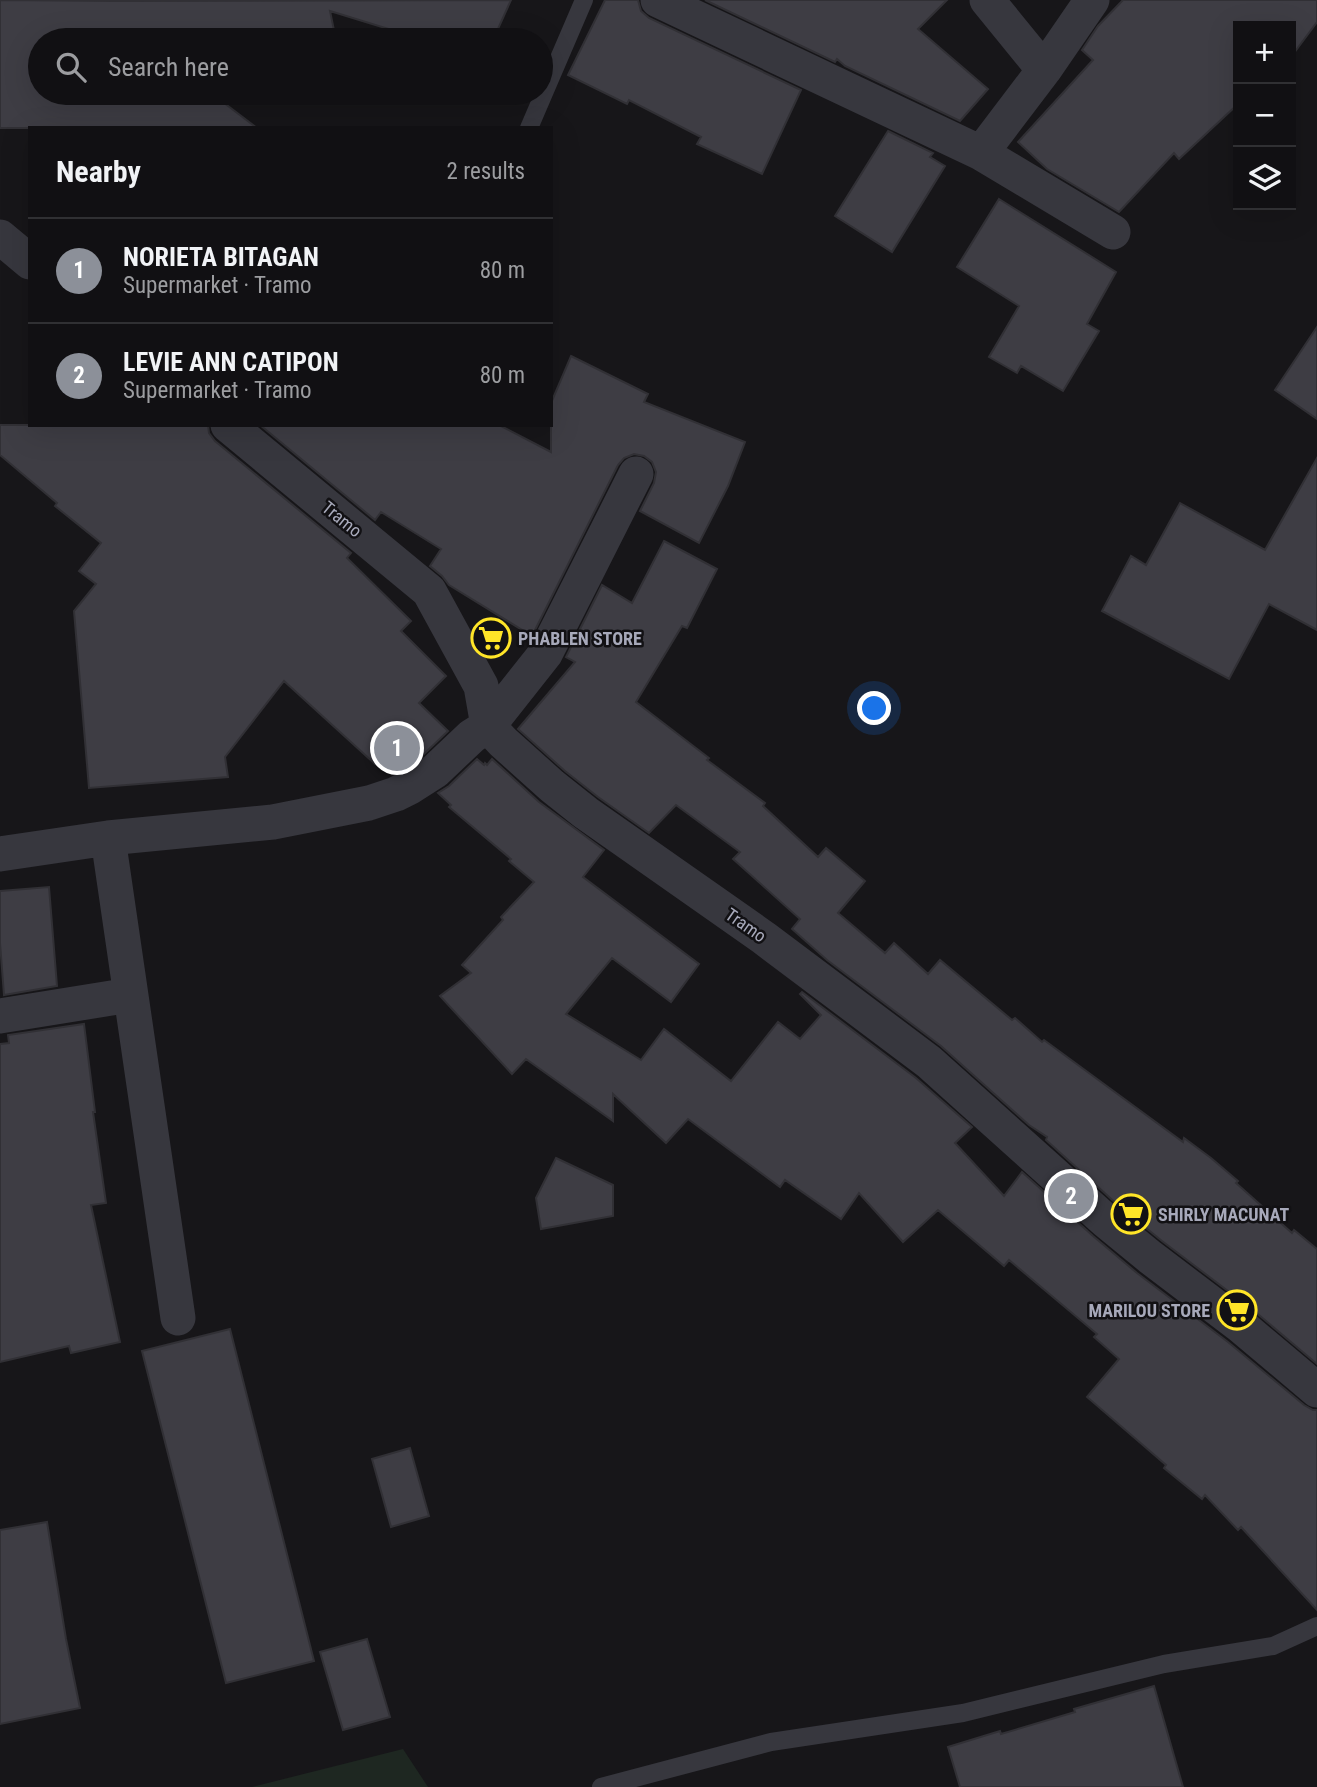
<!DOCTYPE html>
<html lang="en">
<head>
<meta charset="utf-8">
<style>
  :root { --surface:#111013; --page:#1a191c; --text:#f1f3f6; --muted:#9c9da0; --line:#303033; --accent:#8c9099 }
  body { margin:0; font-family:"Roboto Condensed",sans-serif; background:var(--page); color:var(--text) }
  .controls { position:absolute; right:21px; top:21px; display:grid; overflow:hidden; border-radius:0px; box-shadow:0 7px 28px #0002 }
  .controls button { width:63px; height:63px; display:grid; place-items:center; padding:0; border:0; border-bottom:2px solid var(--line); background:var(--surface); color:var(--text); font:35px sans-serif }
  .you { position:absolute; left:875px; top:709px; width:24px; height:24px; margin:-18px; border:5px solid #fff; border-radius:50%; background:#1a73e8; box-shadow:0 0 0 10px #1a73e833 }
  .badge { display:grid; place-items:center; width:46px; height:46px; border-radius:50%; background:var(--accent); color:#fff; font-size:23px; font-weight:700 }
  .pin { position:absolute; translate:-50% -50%; border:4px solid #fff; box-shadow:0 2px 7px #0006 }
  .list { margin:0; padding:0; list-style:none }
  h2 { display:flex; justify-content:space-between; align-items:center; height:91px; margin:0; padding:0 28px; font-size:30px }
  h2 small { font-size:23px; font-weight:400; color:var(--muted) }
  .list li { display:grid; grid-template-columns:46px 1fr auto; gap:21px; align-items:center; box-sizing:border-box; height:105px; padding:0 28px; border-top:2px solid var(--line) }
  .list b { display:block; font-size:26px; white-space:nowrap }
  .list p { margin:0; font-size:23px; white-space:nowrap; color:var(--muted) }
  .list em { font-size:23px; font-style:normal; color:var(--muted) }
  .icon { flex:none; width:38px; height:38px; fill:none; stroke:currentColor; stroke-width:2; stroke-linecap:round; stroke-linejoin:round }
  .map { position:relative; flex:none; width:1317px; height:1787px; overflow:hidden }
  .search { position:absolute; background:var(--surface); box-shadow:0 7px 28px #0002; left:28px; top:28px; width:525px; height:77px; display:flex; align-items:center; gap:18px; box-sizing:border-box; padding:0 24px; border-radius:38px; color:var(--muted); font-size:26px }
  .panel { position:absolute; background:var(--surface); box-shadow:0 7px 28px #0002; left:28px; top:126px; width:525px; height:301px; border-radius:0px }
  .map>svg:first-child { display:block }
  .green { fill:#1e2721 }
  .building { fill:#3e3d44; stroke:#313035; stroke-width:2 }
  .lines { fill:none; stroke-linecap:round; stroke-linejoin:round }
  .lane { stroke:#37373e; stroke-width:18 }
  .street { stroke:#37373e; stroke-width:35 }
  .labels { text-anchor:middle; dominant-baseline:central; stroke-width:5; stroke-linejoin:round; paint-order:stroke }
  .street-label { font-size:18px; fill:#a7a9ba; stroke:#121114 }
  .poi-label { font-size:18px; font-weight:bold; fill:#a7a9ba; stroke:#121114; text-anchor:start }
</style>
</head>
<body>
<div class="map">
<svg width="1317" height="1787" viewBox="0 0 1317 1787">
  <rect width="100%" height="100%" fill="#171619"/>
  <path class="green" d="M403 1749 428 1787H252Z"/>
  <path class="building" d="M0 0 115 1 511 0 493 40H424L330 11 336 40H40V93H211L257 128H0Z
    M605 0H638L641 11 649 18 801 90 762 174 697 144 701 137 629 100 627 104 568 75Z
    M705 0H947L918 29 988 89 960 121 845 66 837 59 835 62Z
    M1123 0H1317V22L1291 57V26H1238V104L1179 159 1174 153 1119 212 1047 169 1018 142 1093 60 1082 50 1098 26Z
    M888 131 933 153 930 157 945 166 892 252 835 216Z
    M999 199 1116 272 1087 324 1099 331 1063 391 1021 366 1017 373 989 357 1019 306 957 267Z
    M1317 327V419L1275 390Z
    M571 356 648 394 644 402 745 442 728 486 699 543 640 511 654 483 656 472 652 462 644 456 634 454 624 458 618 465 532 636 449 585 442 576 430 566 441 549 381 512 375 520 260 425H499L551 452V403Z
    M0 425H208L209 433 215 441 351 553 347 558 411 621 401 631 446 676 419 703 448 731 423 755 408 764 391 747 375 764 284 681 225 757 228 777 89 788 74 611 96 584 79 571 101 543 55 506 57 503 0 455Z
    M1317 458V630L1269 604 1229 679 1102 611 1131 556 1146 565 1180 503 1265 550Z
    M664 541 717 569 687 628 682 626 636 702 709 758 707 760 765 803 763 806 818 857 826 848 865 881 838 913 885 953 894 943 928 974 940 960 1012 1020 1015 1018 1042 1042 1044 1040 1183 1142 1184 1138 1211 1158 1238 1181 1236 1183 1292 1233 1294 1230 1317 1249V1364L1253 1310 1162 1241 1119 1206 1046 1140 1047 1137 1029 1125 941 1046 827 960 792 929 800 919 733 859 740 852 676 805 649 833 598 797 565 771 518 729 575 662 566 657 602 585 632 603Z
    M477 759 484 765 485 763 487 765 492 759 539 802 604 850 583 877 699 964 671 1002 612 958 566 1014 641 1060 664 1029 731 1081 778 1022 800 1039 821 1015 800 994 802 992 916 1078 972 1127 955 1143 1004 1196 1022 1172 1093 1236 1137 1273 1228 1342 1304 1405 1313 1410H1317V1610L1241 1527 1238 1530 1205 1495 1202 1499 1164 1468 1166 1465 1087 1397 1119 1359 1094 1337 1097 1334 1009 1260 1004 1266 938 1210 903 1242 859 1193 841 1219 785 1180 780 1187 688 1119 666 1143 613 1094V1121L526 1059 512 1074 440 996 471 973 462 965 503 920 501 917 534 882 509 861 511 859 449 807 451 805 438 793 449 786Z
    M49 887 57 986 4 995 0 943V891Z
    M84 1024 95 1112H93L106 1203 91 1205 120 1342 71 1353 69 1346 0 1362V1044L9 1043 8 1035Z
    M556 1158 613 1185V1216L541 1229 536 1198Z
    M230 1329 314 1661 226 1683 142 1351Z
    M410 1448 429 1516 391 1527 372 1459Z
    M47 1522 66 1639 80 1708 0 1724V1530Z
    M367 1639 390 1717 343 1730 320 1652Z
    M1154 1686 1183 1787H960L948 1747 1000 1731 1001 1734 1075 1712 1074 1709Z"/>
  <g class="lines">
    <path class="lane" d="M529 128 584 0
      M601 1787 771 1742 963 1713 1164 1664 1273 1646 1317 1626"/>
    <path class="street" d="M658 0 981 153 1113 232
      M987 0 1044 70
      M981 153 1044 70 1092 0
      M0 237 30 262
      M228 425 429 591 481 686 488 726 503 742 552 786 586 813 764 938 929 1062 1106 1221 1150 1257 1241 1326 1317 1390
      M108 838 178 1318
      M0 854 108 838 273 822 369 803 396 794 410 787 435 771 472 736 488 726 545 654 636 474
      M0 1016 130 995"/>
  </g>
  <defs>
    <g id="supermarket-ring" transform="scale(2.0125)"><circle r="9.5" fill="#121114" stroke="#ffe528" stroke-width="1.5"/><path d="M-6-5.5h2.5l.6 2H6L4.5 2H-2.5L-4.4-4H-6ZM-1.5 3.2a1.3 1.3 0 1 0 .1 0ZM3 3.2a1.3 1.3 0 1 0 .1 0Z" fill="#ffe528"/></g>
  </defs>
  <g fill-rule="evenodd">
    <use href="#supermarket-ring" x="491" y="638"/>
    <use href="#supermarket-ring" x="1131" y="1214"/>
    <use href="#supermarket-ring" x="1237" y="1310"/>
  </g>
  <g class="labels">
    <g class="street-label">
      <text transform="translate(342 519) rotate(39)">Tramo</text>
      <text transform="translate(746 925) rotate(35)">Tramo</text>
    </g>
    <g class="poi-label">
      <text x="518" y="638">PHABLEN STORE</text>
      <text x="1158" y="1214">SHIRLY MACUNAT</text>
      <text x="1210" y="1310" text-anchor="end">MARILOU STORE</text>
    </g>
  </g>
</svg>
<div class="controls">
<button>+</button>
<button>−</button>
<button><svg class="icon" aria-label="layers" viewBox="0 0 24 24"><path d="M12 4l9 5-9 5-9-5zM3 14l9 5 9-5"/></svg></button>
</div>
<div class="you"></div>
<div class="pin badge" style="left:397px;top:748px">1</div>
<div class="pin badge" style="left:1071px;top:1196px">2</div>
<div class="search"><svg class="icon" aria-label="search" viewBox="0 0 24 24"><circle cx="10" cy="10" r="6"/><path d="M15 15l6 6"/></svg>Search here</div>
<section class="panel">
<h2>Nearby<small>2 results</small></h2>
<ul class="list">
<li><span class="badge">1</span><div><b>NORIETA BITAGAN</b><p>Supermarket · Tramo</p></div><em>80 m</em></li>
<li><span class="badge">2</span><div><b>LEVIE ANN CATIPON</b><p>Supermarket · Tramo</p></div><em>80 m</em></li>
</ul>
</section>
</div>
</body>
</html>
